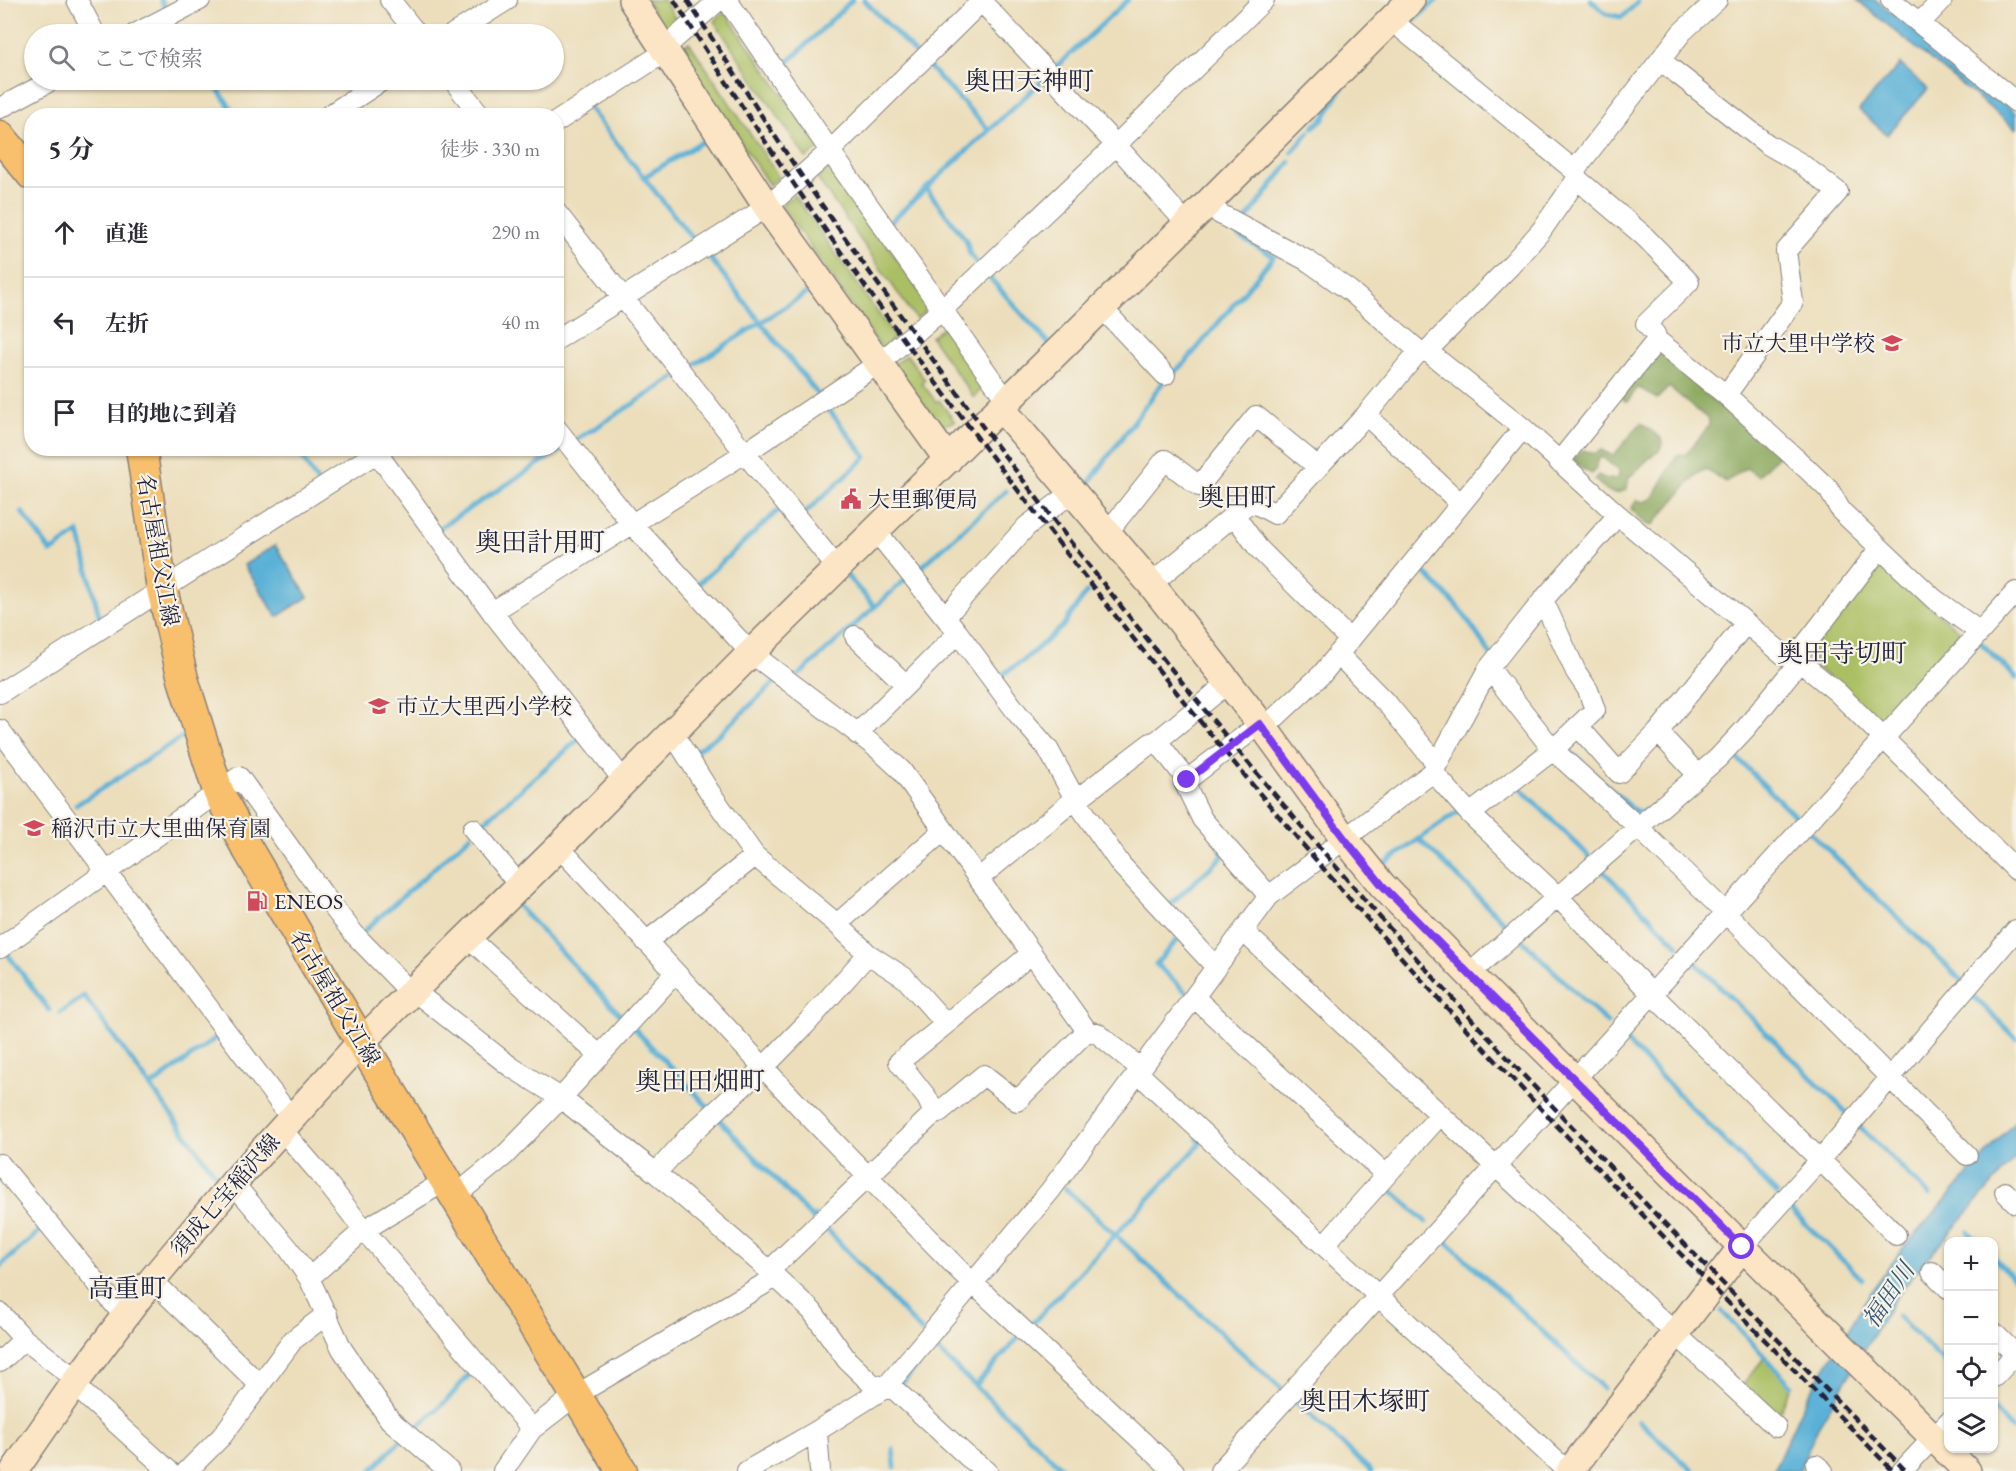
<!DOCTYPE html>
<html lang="ja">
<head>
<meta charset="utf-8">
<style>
  :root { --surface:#fff; --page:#f7f7f7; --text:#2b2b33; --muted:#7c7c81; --line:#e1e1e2 }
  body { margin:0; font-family:"EB Garamond","Noto Serif JP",serif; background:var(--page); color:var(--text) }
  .controls { position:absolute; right:18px; bottom:18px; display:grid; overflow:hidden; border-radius:12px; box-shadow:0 2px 4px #0004 }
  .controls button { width:54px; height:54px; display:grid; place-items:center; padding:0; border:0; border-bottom:2px solid var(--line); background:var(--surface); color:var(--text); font:30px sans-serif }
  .stop { position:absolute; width:18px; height:18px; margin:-14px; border:4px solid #7c3aed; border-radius:50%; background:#fff }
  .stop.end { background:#7c3aed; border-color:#fff; box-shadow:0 2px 6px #0008 }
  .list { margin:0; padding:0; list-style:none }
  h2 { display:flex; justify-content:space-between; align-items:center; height:78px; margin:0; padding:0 24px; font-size:26px }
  h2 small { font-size:20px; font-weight:400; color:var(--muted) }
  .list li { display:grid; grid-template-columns:39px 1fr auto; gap:18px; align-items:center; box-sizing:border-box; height:90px; padding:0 24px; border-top:2px solid var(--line) }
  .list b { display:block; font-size:22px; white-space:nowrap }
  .list em { font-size:20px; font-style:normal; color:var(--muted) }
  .icon { flex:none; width:33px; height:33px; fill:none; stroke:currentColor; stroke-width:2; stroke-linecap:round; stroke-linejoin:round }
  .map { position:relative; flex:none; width:2016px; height:1471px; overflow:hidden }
  .search { position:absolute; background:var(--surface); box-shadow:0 2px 4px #0004; left:24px; top:24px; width:540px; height:66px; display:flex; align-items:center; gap:15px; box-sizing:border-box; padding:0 21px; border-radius:33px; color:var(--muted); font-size:22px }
  .panel { position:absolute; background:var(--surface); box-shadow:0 2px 4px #0004; left:24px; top:108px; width:540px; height:348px; border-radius:24px }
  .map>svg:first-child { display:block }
  .green { fill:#aabf64; stroke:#667050; stroke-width:1.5 }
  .forest { fill:#87a65a; stroke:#54644a; stroke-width:1.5 }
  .water { fill:#5ab1d7; stroke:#3e6a89; stroke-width:1.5 }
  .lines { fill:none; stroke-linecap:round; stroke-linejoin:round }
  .stream { stroke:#5ab1d7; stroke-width:5 }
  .street-casing { stroke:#87807b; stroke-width:22 }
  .secondary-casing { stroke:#87807b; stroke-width:30 }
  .primary-casing { stroke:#87807b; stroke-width:33 }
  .street { stroke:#fff; stroke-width:20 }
  .secondary { stroke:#fce5c4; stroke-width:27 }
  .primary { stroke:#f8bf6c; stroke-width:30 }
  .rail { stroke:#22223b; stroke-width:4.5; stroke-dasharray:9 4.5; stroke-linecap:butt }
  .route { stroke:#7c3aed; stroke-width:8 }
  .labels { text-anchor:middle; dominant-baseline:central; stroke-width:4.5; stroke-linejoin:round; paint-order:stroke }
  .poi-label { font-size:22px; fill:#22223b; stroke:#f7f3e8; text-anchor:start }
  .street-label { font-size:22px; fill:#22223b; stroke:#f7f3e8 }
  .water-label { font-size:24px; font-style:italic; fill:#365472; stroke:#f7f3e8 }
  .quarter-label { font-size:26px; fill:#22223b; stroke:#f7f3e8 }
</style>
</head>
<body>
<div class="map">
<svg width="2016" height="1471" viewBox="0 0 2016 1471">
  <rect width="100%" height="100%" fill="#f7f3e8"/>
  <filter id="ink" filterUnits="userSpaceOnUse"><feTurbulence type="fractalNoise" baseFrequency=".0167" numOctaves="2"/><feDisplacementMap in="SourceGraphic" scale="12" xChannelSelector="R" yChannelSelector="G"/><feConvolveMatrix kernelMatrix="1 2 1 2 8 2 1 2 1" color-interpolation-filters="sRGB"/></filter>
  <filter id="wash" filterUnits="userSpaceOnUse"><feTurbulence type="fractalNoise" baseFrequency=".008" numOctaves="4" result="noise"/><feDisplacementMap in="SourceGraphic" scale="24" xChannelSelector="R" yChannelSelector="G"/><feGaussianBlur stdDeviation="1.35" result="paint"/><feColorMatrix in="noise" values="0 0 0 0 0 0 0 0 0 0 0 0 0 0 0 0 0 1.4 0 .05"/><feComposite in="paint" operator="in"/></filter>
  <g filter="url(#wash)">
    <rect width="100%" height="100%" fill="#ecdebb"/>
    <path class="green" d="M646 0H664L678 23 664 28Z
      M725 12 820 148 806 158 714 21Z
      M689 42 779 177 769 185 679 50Z
      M833 166 876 229 873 231 878 238 881 236 930 307 916 319 817 178Z
      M794 195 895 337 882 349 781 205Z
      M943 327 984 385 974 398 931 337Z
      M907 355 925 380 922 383 936 402 939 400 955 422 939 426 894 364Z
      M1884 564 1937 613 1960 631 1878 723 1810 661 1806 652 1874 565 1879 569Z
      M1764 1358 1791 1387 1777 1418 1741 1387Z"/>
    <path class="forest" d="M1660 353 1737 422 1740 419 1779 454 1758 476 1746 468 1726 482 1705 469 1696 475 1652 526 1647 524 1631 509 1637 500 1645 502 1653 498 1677 455H1685L1709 426V420L1669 387 1657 399 1638 387 1628 401H1625L1621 397 1655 354Z
      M1641 423 1661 438 1663 442 1659 451C1648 456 1640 470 1629 477L1627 489C1611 498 1608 491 1595 480L1598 475 1607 479H1616L1619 476V471L1602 457 1597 460 1596 468 1592 474 1583 469 1573 460 1577 455 1584 450C1592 453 1594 456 1601 450L1613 456Z"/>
    <path class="water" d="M1857 0H1876L2016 113V129Z
      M1900 64 1928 89 1887 135 1859 110Z
      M275 545 308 597 277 617 244 565Z
      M2016 1120V1157L1917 1271 1893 1302 1818 1427 1799 1471H1773L1805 1401 1872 1290 1904 1247Z"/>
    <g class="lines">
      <path class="stream" d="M161 0 166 10
        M864 0 918 56
        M1591 0 1606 14 1622 17 1638 2
        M173 23 181 34
        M1410 24 1437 0
        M928 66 989 130
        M1055 68 1128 0
        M781 69 852 0
        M212 80 236 116
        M589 108 695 242
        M1313 127 1324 118 1344 85
        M1292 152 1309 132
        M644 177 708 138
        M926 188 966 240 970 254 980 267
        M1246 220 1290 162
        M890 222 1043 80
        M706 253 819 396
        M988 276 1051 346
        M689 368 813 289
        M576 440 677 376
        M296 448 318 483
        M1088 484 1163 382 1184 364 1274 256 1238 235
        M22 512 51 552 79 532 100 620
        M805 513 866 457 829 410
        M442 526 565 447
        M1418 566 1460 609 1491 655
        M918 572 917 571 1006 491
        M847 576 875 607
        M698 584 782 507
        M1980 642 2016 678
        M799 675 907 578
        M1000 676 1024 660 1062 627 1087 592
        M1565 747 1635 811 1643 812 1646 810
        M694 752 721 733 777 680
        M1730 753 1731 752 1795 816
        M1517 785 1592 859
        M76 805 187 734
        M479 826 580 738
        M1809 831 1963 982
        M1419 839 1511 929
        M1384 864 1459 811
        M1599 867 1678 945
        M517 905 626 1021
        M1167 907 1224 855 1221 852
        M364 931 471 835
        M1178 933V939L1156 964 1187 993
        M1519 937 1607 1023
        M6 952 49 1010
        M1694 961 1849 1115
        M1972 995 2016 1038
        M60 1013 84 996 221 1182
        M634 1028 710 1109
        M1623 1038 1777 1194
        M150 1087 220 1035
        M718 1118 813 1219 815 1216
        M1858 1125 1929 1195
        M1385 1184 1426 1222
        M1065 1188 1281 1389
        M1790 1209 1862 1279
        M822 1229 825 1227 922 1332
        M1968 1232 1977 1242
        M1442 1237 1603 1388
        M1994 1258 2016 1280
        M0 1266 42 1229
        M1722 1311 1791 1385
        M1898 1316 1948 1366
        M1030 1326 1201 1143 1197 1139
        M902 1384 933 1346 1065 1471
        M975 1386 1018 1338
        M1294 1400 1371 1471
        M1994 1410 2016 1433
        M1639 1421 1693 1471
        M412 1432 447 1400 473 1370
        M893 1449 895 1467
        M371 1471 401 1440"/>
    </g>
  </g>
  <g filter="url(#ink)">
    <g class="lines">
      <g class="street-casing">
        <path id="street" d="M77 0 95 34
          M390 0 417 34
          M727 0 830 151 1007 401
          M980 0 1116 145 1187 224
          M1891 0 2016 102
          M1391 20 1575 171
          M1920 23 1942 0
          M135 34 200 0
          M453 34 507 0
          M663 49 719 0
          M1660 60 1767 144 1800 163 1838 192 1786 251 1793 302 1726 395 1806 468 1829 490 1841 511 1880 548 1795 658
          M453 80 481 116
          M0 108 52 80
          M328 116 383 80
          M556 122 665 52
          M1577 179 1643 235 1689 282 1646 324 1655 334 1657 340 1726 395
          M1209 203 1220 214 1308 261 1350 291 1419 351H1427L1523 428 1618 515 1746 623 1784 655 1795 658 1837 692 2016 870
          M556 212 745 453 838 569
          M1102 308 1165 375
          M556 340 767 207 830 151 983 0
          M1427 351 1510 266 1541 231 1577 179 1575 171 1581 162 1682 32 1717 0
          M1366 415 1461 504
          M556 428 632 524 751 653 877 748 901 770 1087 1031 1097 1033 1140 1068
          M377 453 492 612 624 781
          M1559 462 1657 340
          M1618 515 1543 600 1489 668 1553 750 1637 826 1725 912 1967 1155
          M1235 516 1258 548 1350 640
          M876 531 958 633 1018 714 1048 749 1075 799 1121 865 1216 967
          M1107 533 1165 460 1199 486 1256 416 1318 467
          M1880 548 1934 599 1980 632
          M1151 584 1251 501 1275 514 1366 415 1419 351
          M492 612 745 453 879 363 942 310 1116 145 1264 0
          M945 617 1027 526 1073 492
          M855 636 906 685
          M1338 654 1389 706 1437 764
          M1489 668 1433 772 1470 814 1558 897 1652 994 1896 1235
          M0 693 384 448
          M1578 726 1619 773 1658 732 1698 775
          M1264 728 1322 674 1523 428
          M0 730 292 1119
          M672 732 709 791 755 856 837 924 943 831
          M1658 732 1746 623
          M857 734 958 633
          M1157 741 1187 780 1184 782 1202 819 1269 896
          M1187 780 1260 724
          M1076 800 1151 743 1157 741 1228 683
          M1470 814 1553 750 1595 710 1588 690 1576 672 1543 600
          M473 829 520 886
          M559 847 803 1110 962 1273 1174 1471
          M978 879 1075 799
          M1243 931 1776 1427
          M468 937 600 1056
          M646 942 755 856
          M0 948 239 777 322 893 355 935 411 993
          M868 954 905 978 946 1024 1031 954
          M1469 974 1718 758 1746 728 1800 661
          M414 991 511 1067 561 1098 656 1173 764 1266 812 1311 847 1360 872 1384 895 1390 968 1457 987 1471
          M1194 997 1386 1175
          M1137 1072 1567 1471
          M934 1113 939 1112 984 1075 1017 1101 1087 1031
          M282 1130 320 1174 364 1230 445 1181
          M0 1164 124 1316
          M656 1173 689 1136 764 1067 806 1024 868 954 837 924
          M233 1183 289 1249 309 1278 342 1349 390 1420 449 1471
          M2005 1192 2016 1203
          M455 1196 504 1156 561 1098 675 973
          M1324 1245 1440 1115
          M1742 1247 1820 1160 2016 930
          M769 1271 934 1113 927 1098 899 1062 946 1024
          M1932 1272 1948 1288
          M309 1278 364 1230 532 1429
          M152 1280 260 1385
          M0 1313 24 1339 77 1380
          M1994 1333 2016 1355
          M0 1362 24 1339
          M1994 1377 2016 1354
          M74 1385 169 1471
          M817 1431 820 1471
          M1816 1465 1823 1471
          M187 1471 222 1436 293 1340 327 1314
          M503 1471 532 1429 576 1395 776 1277
          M747 1471 817 1431 885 1388 1050 1191 1269 896 1433 772
          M1220 1471 2016 592
          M1902 1471 1948 1422"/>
      </g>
      <g class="secondary-casing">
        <path id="secondary" d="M632 0 767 207 948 460
          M1001 408 1151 584 1264 728 1344 838 1382 885 1469 974 1967 1471
          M14 1471 77 1380 152 1280 233 1183 361 1042 559 847 751 653 1187 224 1411 0
          M1570 1471 1742 1247"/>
      </g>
      <g class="primary-casing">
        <path id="primary" d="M0 136 32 175
          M141 448 162 589 183 679 218 791 244 843 361 1042 622 1471"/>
      </g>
      <use href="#street" class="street"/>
      <use href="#secondary" class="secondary"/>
      <use href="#primary" class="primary"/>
      <path class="rail" d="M674 0C715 65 757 130 800 193 874 302 953 407 1034 511 1139 648 1248 783 1362 913 1531 1106 1714 1287 1893 1471
        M687 0C728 62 766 125 808 185 982 435 1170 676 1370 906 1541 1101 1725 1285 1906 1471"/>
    </g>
  </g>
  <g class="lines" filter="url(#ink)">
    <path class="route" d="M1187 780 1260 724 1344 838 1382 885 1469 974 1742 1247"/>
  </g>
  <defs>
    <g id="school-bare" transform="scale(1.62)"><path d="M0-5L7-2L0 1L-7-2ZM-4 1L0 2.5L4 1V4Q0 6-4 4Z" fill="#d1495b" stroke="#f7f3e8" stroke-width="2.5" paint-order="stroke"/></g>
    <g id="civic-bare" transform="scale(1.62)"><path d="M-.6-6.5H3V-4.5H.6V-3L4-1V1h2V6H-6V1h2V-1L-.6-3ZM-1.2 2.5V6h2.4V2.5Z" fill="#d1495b" stroke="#f7f3e8" stroke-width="2.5" paint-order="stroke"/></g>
    <g id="fuel-bare" transform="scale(1.62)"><path d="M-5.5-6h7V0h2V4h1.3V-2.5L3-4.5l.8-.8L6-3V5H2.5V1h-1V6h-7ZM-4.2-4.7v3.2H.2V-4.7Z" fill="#d1495b" stroke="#f7f3e8" stroke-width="2.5" paint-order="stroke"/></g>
  </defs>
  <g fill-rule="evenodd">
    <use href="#school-bare" x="1892" y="343"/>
    <use href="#civic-bare" x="851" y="499"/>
    <use href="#school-bare" x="379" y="706"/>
    <use href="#school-bare" x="34" y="828"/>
    <use href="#fuel-bare" x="257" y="901"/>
  </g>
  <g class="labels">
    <g class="poi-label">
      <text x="1875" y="343" text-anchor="end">市立大里中学校</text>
      <text x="868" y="499">大里郵便局</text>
      <text x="396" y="706">市立大里西小学校</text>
      <text x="51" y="828">稲沢市立大里曲保育園</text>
      <text x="274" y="901">ENEOS</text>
    </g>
    <g class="street-label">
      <text transform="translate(158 550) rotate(80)">名古屋祖父江線</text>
      <text transform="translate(335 998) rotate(59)">名古屋祖父江線</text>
      <text transform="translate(225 1195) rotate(-49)">須成七宝稲沢線</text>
    </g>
    <g class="water-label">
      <text transform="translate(1888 1295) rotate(-56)">福田川</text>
    </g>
    <g class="quarter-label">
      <text x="1029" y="81">奥田天神町</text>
      <text x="1237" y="497">奥田町</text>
      <text x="540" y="542">奥田計用町</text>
      <text x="1842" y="653">奥田寺切町</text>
      <text x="700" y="1081">奥田田畑町</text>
      <text x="127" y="1288">高重町</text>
      <text x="1365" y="1401">奥田木塚町</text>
    </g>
  </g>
</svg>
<div class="controls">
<button>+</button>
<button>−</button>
<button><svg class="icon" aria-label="locate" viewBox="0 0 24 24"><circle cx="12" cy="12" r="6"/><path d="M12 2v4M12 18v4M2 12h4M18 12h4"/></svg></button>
<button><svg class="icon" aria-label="layers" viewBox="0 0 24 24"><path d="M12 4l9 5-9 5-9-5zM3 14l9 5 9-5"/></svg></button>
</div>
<div class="stop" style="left:1742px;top:1247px"></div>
<div class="stop end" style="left:1187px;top:780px"></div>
<div class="search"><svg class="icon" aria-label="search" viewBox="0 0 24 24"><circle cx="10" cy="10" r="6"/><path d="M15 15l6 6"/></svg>ここで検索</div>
<section class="panel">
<h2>5 分<small>徒歩 · 330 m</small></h2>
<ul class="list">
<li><svg class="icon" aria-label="ahead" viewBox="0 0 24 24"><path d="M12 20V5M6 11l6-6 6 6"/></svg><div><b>直進</b></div><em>290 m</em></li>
<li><svg class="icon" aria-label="left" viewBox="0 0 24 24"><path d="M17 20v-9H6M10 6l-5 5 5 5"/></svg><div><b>左折</b></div><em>40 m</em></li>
<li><svg class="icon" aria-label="arrive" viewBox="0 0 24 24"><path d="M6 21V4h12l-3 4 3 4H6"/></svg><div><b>目的地に到着</b></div></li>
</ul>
</section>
</div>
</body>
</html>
